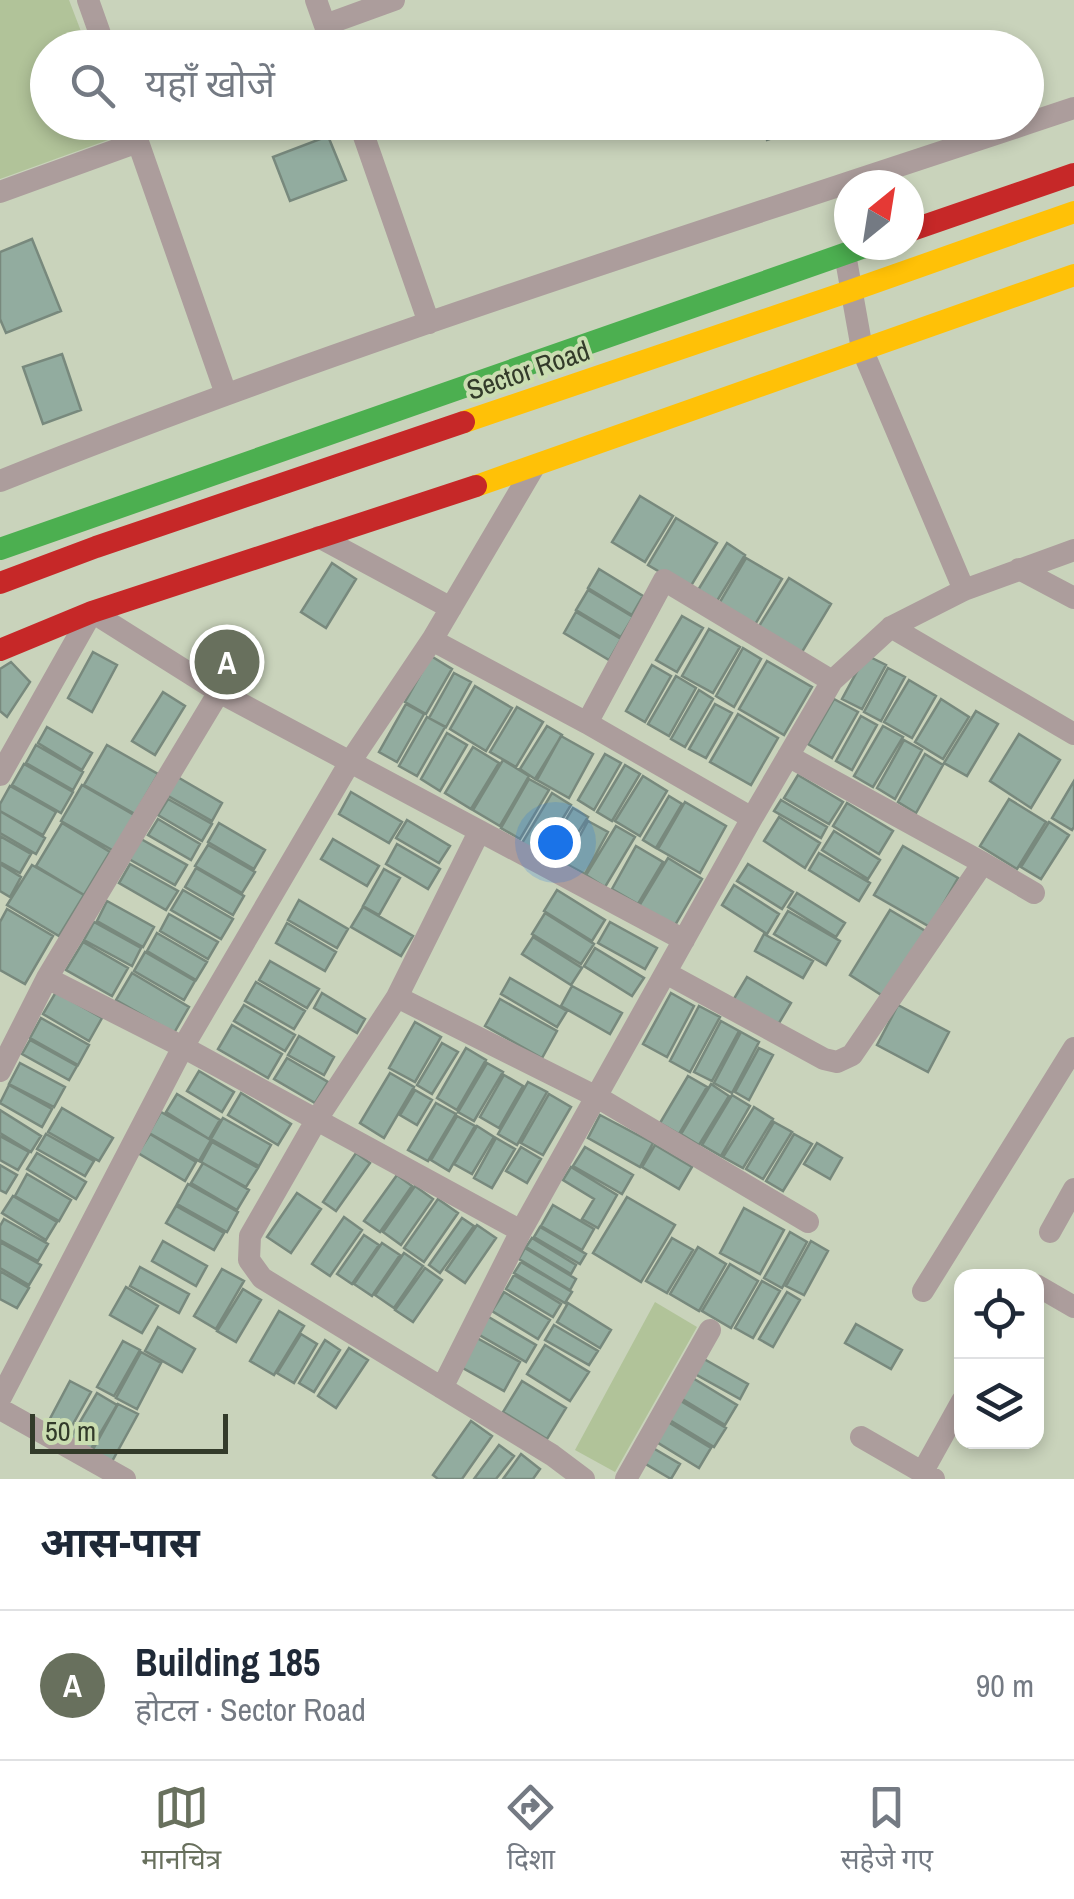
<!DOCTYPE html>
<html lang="hi">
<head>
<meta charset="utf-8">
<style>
  :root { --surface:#fff; --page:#f6f6f7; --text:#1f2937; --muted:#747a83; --line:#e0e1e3; --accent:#68705d }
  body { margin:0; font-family:"Archivo Narrow","Noto Sans Devanagari",sans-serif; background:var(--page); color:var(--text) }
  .controls { position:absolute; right:30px; bottom:30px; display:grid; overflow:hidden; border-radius:20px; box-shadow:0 5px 15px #0003 }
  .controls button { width:90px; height:90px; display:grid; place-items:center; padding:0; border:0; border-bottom:2px solid var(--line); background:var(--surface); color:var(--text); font:50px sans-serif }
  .compass { position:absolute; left:834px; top:170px; width:90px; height:90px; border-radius:50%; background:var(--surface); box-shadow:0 5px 15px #0003; rotate:30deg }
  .scale { position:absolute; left:30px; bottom:25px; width:198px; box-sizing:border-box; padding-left:10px; border:5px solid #333b2a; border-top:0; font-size:28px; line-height:35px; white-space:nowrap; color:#333b2a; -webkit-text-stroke:8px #caddb1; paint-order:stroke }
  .you { position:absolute; left:555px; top:842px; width:35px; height:35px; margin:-25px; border:8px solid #fff; border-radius:50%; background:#1a73e8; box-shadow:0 0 0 15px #1a73e833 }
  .badge { display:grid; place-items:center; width:65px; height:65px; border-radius:50%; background:var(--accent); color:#fff; font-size:32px; font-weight:700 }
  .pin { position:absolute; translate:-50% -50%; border:5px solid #fff; box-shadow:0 2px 10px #0006 }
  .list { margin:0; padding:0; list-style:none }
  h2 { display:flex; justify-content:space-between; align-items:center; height:130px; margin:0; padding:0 40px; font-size:42px }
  h2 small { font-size:32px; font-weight:400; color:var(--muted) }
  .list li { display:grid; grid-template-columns:65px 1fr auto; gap:30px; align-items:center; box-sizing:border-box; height:150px; padding:0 40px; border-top:2px solid var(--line) }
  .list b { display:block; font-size:38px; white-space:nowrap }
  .list p { margin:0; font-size:32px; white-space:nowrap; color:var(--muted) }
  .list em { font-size:32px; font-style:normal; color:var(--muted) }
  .icon { flex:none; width:55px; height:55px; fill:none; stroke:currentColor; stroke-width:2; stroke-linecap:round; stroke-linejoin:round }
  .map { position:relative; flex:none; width:1074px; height:1479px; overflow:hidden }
  .search { position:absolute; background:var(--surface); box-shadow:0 5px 15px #0003; left:30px; right:30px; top:30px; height:110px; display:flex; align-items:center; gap:25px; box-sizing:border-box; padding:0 35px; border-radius:55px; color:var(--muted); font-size:38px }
  .sheet { height:280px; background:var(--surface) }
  nav { display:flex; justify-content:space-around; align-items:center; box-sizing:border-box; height:140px; border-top:2px solid var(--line); background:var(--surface); font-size:28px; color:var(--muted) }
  nav a { display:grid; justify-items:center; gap:5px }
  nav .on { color:var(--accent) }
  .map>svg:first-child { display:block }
  .green { fill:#b1c399 }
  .building { fill:#92ac9f; stroke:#78897d; stroke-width:2.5 }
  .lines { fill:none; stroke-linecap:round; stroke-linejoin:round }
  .street { stroke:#ac9d9c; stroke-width:22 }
  .fast { stroke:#4caf50; stroke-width:22 }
  .slow { stroke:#ffc107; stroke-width:22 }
  .jam { stroke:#c62828; stroke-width:22 }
  .labels { text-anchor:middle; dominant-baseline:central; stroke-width:8; stroke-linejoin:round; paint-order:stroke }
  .street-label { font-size:28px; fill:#333b2a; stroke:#caddb1 }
</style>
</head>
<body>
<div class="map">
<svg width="1074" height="1479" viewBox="0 0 1074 1479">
  <rect width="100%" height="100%" fill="#c9d3bb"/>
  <path class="green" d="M0 0H69L87 47 48 48V122L114 123 119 136 0 179Z
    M655 1302 697 1327 615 1472 575 1450Z"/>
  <path class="building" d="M761 122H818V123L767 140Z
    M328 136 346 180 290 201 273 157Z
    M32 239 61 311 6 333 0 319V252Z
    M62 354 81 410 43 424 23 367Z
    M640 496 673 516 645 562 612 542Z
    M676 518 717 543 689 589 648 565Z
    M727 543 745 555 717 601 698 590Z
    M746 558 782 579 753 628 717 607Z
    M332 563 356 579 326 628 301 612Z
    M599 569 643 596 632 615 588 588Z
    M789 578 831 604 799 657 756 631Z
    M588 590 633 617 621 637 576 610Z
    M576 612 621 639 609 660 564 633Z
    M682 616 703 628 677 672 656 660Z
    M709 629 740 647 713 693 682 676Z
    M743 648 761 659 734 707 716 696Z
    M93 652 117 665 92 712 68 698Z
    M866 655 886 665 862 709 842 699Z
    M431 656 452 669 426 714 405 702Z
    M767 661 812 687 784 735 739 709Z
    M11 662 30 682 7 717 0 711V669Z
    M652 665 671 676 645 722 626 711Z
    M888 668 905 677 881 721 864 712Z
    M454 673 471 682 446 727 429 718Z
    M676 676 696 688 669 736 648 724Z
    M909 680 936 696 912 738 884 722Z
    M475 686 512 708 486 751 450 729Z
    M699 690 713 699 685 747 671 739Z
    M163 692 185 706 155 755 132 741Z
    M834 699 858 712 832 758 808 744Z
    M941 699 969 717 943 759 915 742Z
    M406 704 424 714 397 762 379 752Z
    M715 704 732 713 706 758 689 749Z
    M517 707 543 722 516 767 490 752Z
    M976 711 998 724 967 776 944 763Z
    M738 714 778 738 751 785 710 762Z
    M861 716 877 725 852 770 836 761Z
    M427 717 445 727 417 776 399 766Z
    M547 726 562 735 535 779 520 769Z
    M883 726 903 737 873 787 854 776Z
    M47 727 92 753 82 770 38 743Z
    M447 733 467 745 440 791 421 779Z
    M1019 734 1060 760 1031 808 990 781Z
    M561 736 593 754 569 798 537 780Z
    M904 740 922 750 895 799 877 788Z
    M36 745 83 772 73 790 26 763Z
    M107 745 158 774 135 814 84 785Z
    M473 747 499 763 471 809 445 793Z
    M605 754 621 763 594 810 578 800Z
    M925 754 943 765 916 813 898 802Z
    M503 760 529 776 500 826 473 810Z
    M24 764 73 792 61 813 12 785Z
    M625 765 640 774 612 821 597 812Z
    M174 775 222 803 212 821 163 793Z
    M798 775 843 802 829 824 784 798Z
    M643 776 667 791 640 836 615 821Z
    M529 779 549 790 520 839 501 828Z
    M1074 781V827L1072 830 1052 818Z
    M82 785 134 815 114 851 61 821Z
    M10 786 56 812 43 835 0 811V804Z
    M351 792 402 822 389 843 339 814Z
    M552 793 571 805 541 854 522 843Z
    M669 796 682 804 656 848 643 840Z
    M168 799 212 824 202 841 158 815Z
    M1009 799 1046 822 1017 869 980 846Z
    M781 800 827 827 821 838 774 811Z
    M685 802 726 826 700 873 658 849Z
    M847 803 893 831 879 854 833 826Z
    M573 808 588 817 558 864 544 856Z
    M0 811 45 838 36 854 0 833Z
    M779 817 820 843 805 868 764 841Z
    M158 819 200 844 191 860 148 835Z
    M407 820 450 846 439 863 396 838Z
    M588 821 608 832 585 874 565 863Z
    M1049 822 1069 835 1041 879 1021 867Z
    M62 823 110 852 84 895 36 866Z
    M219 823 265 850 254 869 208 842Z
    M616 826 635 837 605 887 586 875Z
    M834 831 880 860 868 879 822 850Z
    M0 836 31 854 20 873 0 862Z
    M141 839 187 865 175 885 129 859Z
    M333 839 379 866 367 886 321 859Z
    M397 844 440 869 428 889 386 864Z
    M208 845 255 872 242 893 195 866Z
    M636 846 663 862 638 904 612 889Z
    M903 846 958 878 930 927 874 895Z
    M819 853 870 883 859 901 809 870Z
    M668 858 702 879 674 927 639 906Z
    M0 864 21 877 10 897 0 891Z
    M130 864 178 891 166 910 119 883Z
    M748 864 793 892 782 909 737 881Z
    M32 865 84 895 59 936 7 905Z
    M196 868 244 896 233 915 185 887Z
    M384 869 400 878 379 915 363 906Z
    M734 885 779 914 767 934 722 905Z
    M183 890 233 919 221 939 171 910Z
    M557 890 605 920 592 941 544 911Z
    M797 893 845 923 836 937 788 907Z
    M299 900 348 929 337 948 288 920Z
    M107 901 154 927 143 947 97 921Z
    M363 907 413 936 401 956 351 927Z
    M7 909 53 936 25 984 0 970V922Z
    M890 910 927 932 886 998 850 975Z
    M788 911 840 941 826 965 774 934Z
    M545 913 594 944 581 964 532 934Z
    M169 914 218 942 208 959 160 931Z
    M94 922 141 948 132 966 84 940Z
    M610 922 657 948 645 969 598 943Z
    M287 923 336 952 325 971 276 943Z
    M157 933 207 962 196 980 147 951Z
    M764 934 813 961 803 978 755 951Z
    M533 937 582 968 571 985 522 954Z
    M83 942 128 968 112 996 66 970Z
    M595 948 644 978 632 996 584 966Z
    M145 952 195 981 184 1000 134 971Z
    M270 961 319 989 307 1008 259 980Z
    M132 973 189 1007 174 1033 116 1000Z
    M747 977 791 1003 776 1028 732 1002Z
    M510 978 567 1011 557 1027 501 994Z
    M256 982 305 1011 294 1029 245 1001Z
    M572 986 622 1013 610 1034 561 1006Z
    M56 992 102 1018 89 1041 43 1014Z
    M322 993 365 1019 357 1033 314 1008Z
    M671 993 694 1006 667 1057 643 1044Z
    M500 999 557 1031 542 1058 485 1026Z
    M244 1005 295 1035 285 1051 234 1021Z
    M898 1005 949 1032 928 1072 877 1045Z
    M699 1006 720 1017 690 1072 670 1061Z
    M41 1018 89 1045 78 1065 30 1038Z
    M721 1021 739 1031 712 1081 694 1072Z
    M415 1022 441 1037 415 1082 389 1068Z
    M232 1025 282 1054 268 1078 218 1049Z
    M741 1032 759 1042 732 1093 714 1083Z
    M299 1036 334 1057 324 1075 288 1055Z
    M30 1040 77 1066 69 1080 22 1054Z
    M442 1043 458 1052 432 1094 417 1085Z
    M466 1048 486 1060 457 1110 437 1098Z
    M759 1048 773 1055 749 1100 735 1092Z
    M287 1058 328 1082 315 1103 274 1079Z
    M20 1063 65 1087 54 1107 9 1084Z
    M487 1063 503 1072 474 1121 458 1112Z
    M199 1071 234 1092 222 1112 187 1091Z
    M390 1073 414 1087 384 1138 360 1123Z
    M504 1075 523 1086 499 1128 480 1117Z
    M688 1076 707 1087 679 1134 660 1123Z
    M528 1082 547 1092 517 1145 498 1134Z
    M711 1084 729 1096 699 1145 681 1134Z
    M9 1085 52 1109 42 1127 0 1103Z
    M415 1090 432 1100 417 1125 400 1115Z
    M241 1093 291 1124 278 1145 228 1115Z
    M177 1094 220 1120 209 1139 166 1112Z
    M549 1094 571 1107 543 1155 521 1143Z
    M732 1095 750 1106 721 1156 702 1145Z
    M436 1103 456 1114 428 1161 408 1150Z
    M754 1107 773 1119 743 1168 723 1157Z
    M62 1108 113 1138 99 1161 48 1132Z
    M0 1110 41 1136 31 1152 0 1133Z
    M161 1112 211 1140 199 1161 149 1133Z
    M600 1115 653 1143 640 1167 588 1138Z
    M457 1116 475 1126 449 1171 431 1160Z
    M223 1118 271 1145 259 1166 211 1139Z
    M774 1122 792 1132 763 1179 746 1169Z
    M477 1126 494 1137 472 1174 454 1164Z
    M46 1134 94 1161 85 1176 37 1149Z
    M150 1134 196 1162 185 1181 138 1153Z
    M794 1134 812 1144 783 1191 766 1181Z
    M0 1136 29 1152 18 1170 0 1160Z
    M496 1138 515 1149 492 1188 474 1178Z
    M212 1142 258 1168 246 1187 201 1162Z
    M817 1143 842 1158 830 1179 804 1164Z
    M655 1145 692 1167 679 1189 642 1167Z
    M521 1147 541 1159 527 1183 506 1171Z
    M585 1147 633 1175 622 1194 573 1166Z
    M37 1153 86 1182 76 1199 27 1169Z
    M356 1153 370 1163 336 1211 323 1202Z
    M203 1163 249 1190 237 1210 191 1183Z
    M0 1165 17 1175 6 1193 0 1190Z
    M571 1167 617 1195 598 1228 582 1219 594 1199 563 1180Z
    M27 1174 71 1200 59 1221 15 1196Z
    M397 1175 412 1186 380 1232 364 1221Z
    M188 1184 238 1212 227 1232 177 1204Z
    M415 1186 433 1199 401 1245 383 1232Z
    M297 1193 321 1209 291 1253 267 1237Z
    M13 1196 57 1222 46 1240 2 1213Z
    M627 1197 675 1225 641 1282 593 1253Z
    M438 1199 458 1213 424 1262 404 1248Z
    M553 1205 594 1229 582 1250 541 1226Z
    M176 1206 224 1233 214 1250 166 1223Z
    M744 1208 784 1230 760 1274 720 1253Z
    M344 1217 362 1230 330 1276 312 1264Z
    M462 1218 474 1226 440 1273 429 1265Z
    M4 1219 48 1244 38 1261 0 1240V1226Z
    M477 1225 496 1238 465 1283 446 1270Z
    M540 1227 586 1254 580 1264 534 1237Z
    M790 1232 807 1242 782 1288 764 1278Z
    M364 1235 379 1245 352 1284 337 1274Z
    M532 1238 576 1265 571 1274 526 1247Z
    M672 1238 693 1250 667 1293 646 1281Z
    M163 1241 207 1266 196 1286 152 1261Z
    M811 1241 828 1251 804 1295 786 1286Z
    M0 1242 41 1265 29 1285 0 1268Z
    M382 1243 400 1255 372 1296 354 1284Z
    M698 1247 726 1264 699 1311 670 1294Z
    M525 1248 576 1279 570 1290 519 1259Z
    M404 1253 423 1266 394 1308 375 1295Z
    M521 1262 572 1292 565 1303 514 1273Z
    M730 1264 758 1281 731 1328 702 1311Z
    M140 1267 189 1294 179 1313 130 1286Z
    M425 1268 442 1280 413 1322 395 1310Z
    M222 1269 244 1281 216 1329 194 1316Z
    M0 1271 29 1288 17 1308 0 1299Z
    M514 1275 561 1304 553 1317 506 1289Z
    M762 1281 780 1291 753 1338 735 1328Z
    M126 1287 158 1306 142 1333 110 1315Z
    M243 1289 261 1300 236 1342 217 1331Z
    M504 1292 550 1320 538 1339 492 1311Z
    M787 1292 800 1300 773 1347 759 1339Z
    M568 1303 611 1330 600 1348 557 1322Z
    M279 1311 304 1326 274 1375 250 1361Z
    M487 1316 536 1345 526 1362 476 1333Z
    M856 1324 902 1350 891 1369 845 1343Z
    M554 1325 598 1351 589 1365 545 1340Z
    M158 1327 195 1349 182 1372 145 1351Z
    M301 1334 317 1344 294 1383 277 1373Z
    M477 1338 520 1362 504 1391 461 1367Z
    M325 1340 340 1350 314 1392 299 1383Z
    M123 1341 140 1350 114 1396 97 1387Z
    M545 1345 589 1372 570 1401 527 1374Z
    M349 1348 368 1360 336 1408 318 1396Z
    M141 1352 161 1363 137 1409 116 1398Z
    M704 1359 748 1384 740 1399 695 1374Z
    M691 1377 737 1405 725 1425 679 1397Z
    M70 1381 91 1392 64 1440 44 1430Z
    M522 1381 566 1408 547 1439 503 1412Z
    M97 1393 117 1405 88 1454 68 1442Z
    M679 1400 726 1428 714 1447 668 1419Z
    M118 1404 138 1414 110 1465 90 1455Z
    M471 1421 492 1436 462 1479H438L433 1475Z
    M668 1422 711 1448 699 1468 655 1441Z
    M499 1445 514 1456 496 1479H474Z
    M653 1448 680 1464 671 1479 644 1463Z
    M521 1454 540 1469 533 1479H503Z"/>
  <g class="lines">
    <path class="street" d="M88 0 105 48
      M316 0 333 48
      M325 25 394 0
      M131 122 226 394
      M359 122 429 323
      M0 192 138 142
      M845 254 862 349 964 590
      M0 481C352 340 715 228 1074 108
      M319 537 451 608
      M1019 569 1074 598
      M891 627 1074 734
      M432 640 587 723 752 818
      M587 723 664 580 832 681
      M788 756 983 863 1034 893
      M0 775 92 612 219 692 684 940
      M479 832 397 997 317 1119 250 1236 249 1260 262 1278 552 1455 584 1479
      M666 973 824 1059 837 1062 852 1055 983 863
      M47 978 183 1047 521 1231
      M397 997 597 1097 808 1222
      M0 1071 47 978 219 692
      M1050 1232 1074 1189
      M1036 1285 1074 1307
      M923 1291 1074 1048
      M442 1388 521 1231 752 818 832 681 891 627 964 590 1074 550
      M0 1399 183 1047 350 762 432 640 534 467
      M0 1409 125 1479
      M861 1437 934 1479
      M922 1473 962 1401
      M626 1479 710 1330"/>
    <path class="fast" d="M0 549 870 245"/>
    <path class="slow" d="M464 422 850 291 1074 212
      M476 486 1074 275"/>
    <path class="jam" d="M909 231 1074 174
      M0 583 96 547 464 422
      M0 650 92 612 476 486"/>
  </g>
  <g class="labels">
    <g class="street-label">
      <text transform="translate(528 370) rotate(-19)">Sector Road</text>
    </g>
  </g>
</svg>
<div class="controls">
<button><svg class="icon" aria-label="locate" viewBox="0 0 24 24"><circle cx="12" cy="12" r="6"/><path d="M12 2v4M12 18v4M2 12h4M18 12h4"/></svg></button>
<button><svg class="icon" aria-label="layers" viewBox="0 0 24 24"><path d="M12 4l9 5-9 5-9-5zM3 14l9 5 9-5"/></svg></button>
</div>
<svg class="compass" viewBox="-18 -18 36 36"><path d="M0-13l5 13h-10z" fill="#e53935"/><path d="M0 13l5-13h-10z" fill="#747a83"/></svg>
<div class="scale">50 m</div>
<div class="you"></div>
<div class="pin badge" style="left:227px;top:662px">A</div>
<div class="search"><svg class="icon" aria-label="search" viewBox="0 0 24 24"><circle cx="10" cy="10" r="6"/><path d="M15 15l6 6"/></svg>यहाँ खोजें</div>
</div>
<section class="sheet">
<h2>आस-पास<small></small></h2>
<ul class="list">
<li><span class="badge">A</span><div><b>Building 185</b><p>होटल · Sector Road</p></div><em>90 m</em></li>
</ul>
</section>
<nav>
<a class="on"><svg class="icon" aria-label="map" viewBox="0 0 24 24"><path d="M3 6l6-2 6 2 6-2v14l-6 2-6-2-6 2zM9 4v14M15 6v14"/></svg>मानचित्र</a>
<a><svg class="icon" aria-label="directions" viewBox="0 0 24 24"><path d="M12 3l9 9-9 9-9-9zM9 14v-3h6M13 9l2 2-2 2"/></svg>दिशा</a>
<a><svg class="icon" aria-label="saved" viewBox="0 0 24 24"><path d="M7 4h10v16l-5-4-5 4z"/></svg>सहेजे गए</a>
</nav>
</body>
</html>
